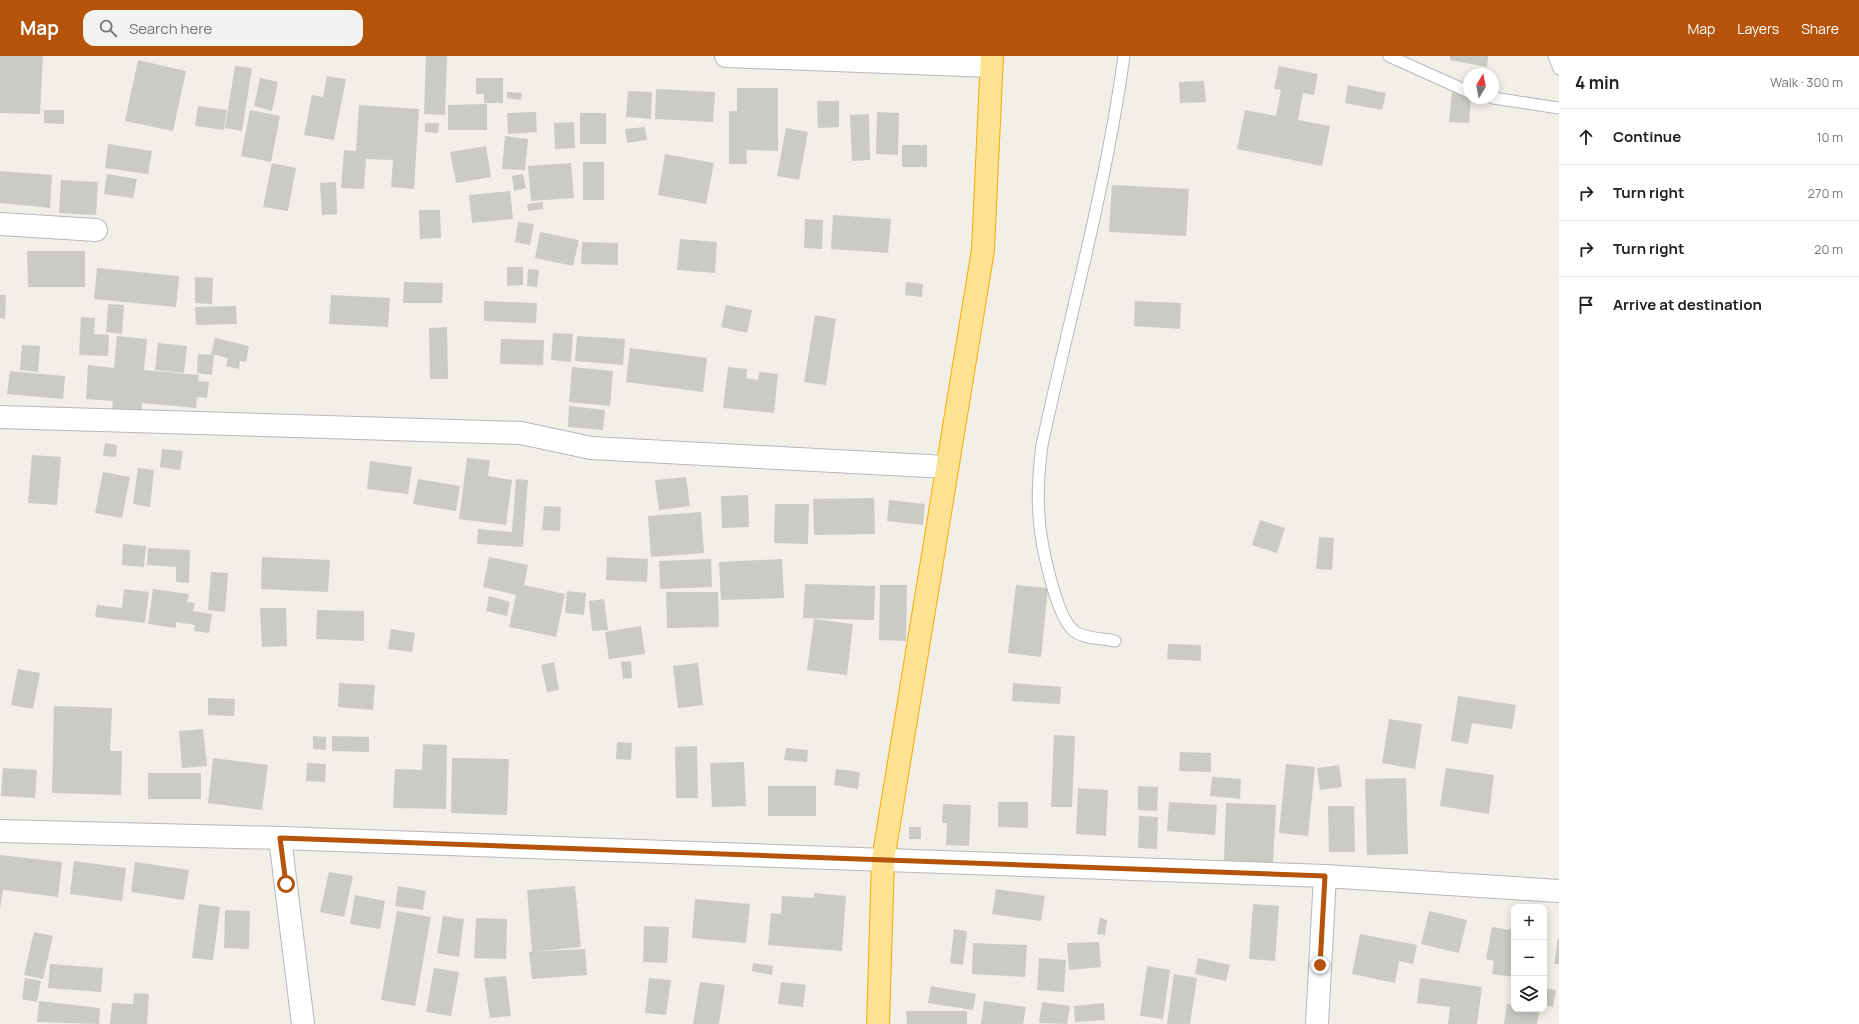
<!DOCTYPE html>
<html lang="en">
<head>
<meta charset="utf-8">
<style>
  :root { --surface:#fff; --page:#f2f2f2; --text:#202124; --muted:#757577; --line:#e0e0e0; --accent:#b45309 }
  body { margin:0; font-family:Manrope,sans-serif; background:var(--page); color:var(--text) }
  .controls { position:absolute; right:12px; bottom:12px; display:grid; overflow:hidden; border-radius:8px; box-shadow:0 2px 10px #0003 }
  .controls button { width:36px; height:36px; display:grid; place-items:center; padding:0; border:0; border-bottom:1px solid var(--line); background:var(--surface); color:var(--text); font:20px sans-serif }
  .compass { position:absolute; left:1463px; top:12px; width:36px; height:36px; border-radius:50%; background:var(--surface); box-shadow:0 2px 10px #0003; rotate:10deg }
  .stop { position:absolute; width:12px; height:12px; margin:-9px; border:3px solid #b45309; border-radius:50%; background:#fff }
  .stop.end { background:#b45309; border-color:#fff; box-shadow:0 1px 4px #0008 }
  .list { margin:0; padding:0; list-style:none }
  h2 { display:flex; justify-content:space-between; align-items:center; height:52px; margin:0; padding:0 16px; font-size:17px }
  h2 small { font-size:13px; font-weight:400; color:var(--muted) }
  .list li { display:grid; grid-template-columns:26px 1fr auto; gap:12px; align-items:center; box-sizing:border-box; height:56px; padding:0 16px; border-top:1px solid var(--line) }
  .list b { display:block; font-size:15px; white-space:nowrap }
  .list em { font-size:13px; font-style:normal; color:var(--muted) }
  .icon { flex:none; width:22px; height:22px; fill:none; stroke:currentColor; stroke-width:2; stroke-linecap:round; stroke-linejoin:round }
  .map { position:relative; flex:none; width:1559px; height:968px; overflow:hidden }
  header { display:flex; align-items:center; gap:24px; box-sizing:border-box; height:56px; padding:0 20px; background:var(--accent); color:#fff }
  header strong { font-size:19px }
  nav { display:flex; gap:22px; margin-inline-start:auto; font-size:14px }
  .search { width:280px; height:36px; background:var(--page); display:flex; align-items:center; gap:10px; box-sizing:border-box; padding:0 14px; border-radius:12px; color:var(--muted); font-size:15px }
  main { display:flex }
  aside { flex:1; background:var(--surface) }
  .map>svg:first-child { display:block }
  .building { fill:#cccac5 }
  .lines { fill:none; stroke-linecap:round; stroke-linejoin:round }
  .lane-casing { stroke:#b5b8bc; stroke-width:13 }
  .street-casing { stroke:#b5b8bc; stroke-width:24 }
  .highway-casing { stroke:#f9ab00; stroke-width:24 }
  .lane { stroke:#fff; stroke-width:11 }
  .street { stroke:#fff; stroke-width:22 }
  .highway { stroke:#fde293; stroke-width:22 }
  .route { stroke:#b45309; stroke-width:5 }
</style>
</head>
<body>
<header>
<strong>Map</strong>
<div class="search"><svg class="icon" aria-label="search" viewBox="0 0 24 24"><circle cx="10" cy="10" r="6"/><path d="M15 15l6 6"/></svg>Search here</div>
<nav><a>Map</a><a>Layers</a><a>Share</a></nav>
</header>
<main>
<div class="map">
<svg width="1559" height="968" viewBox="0 0 1559 968">
  <rect width="100%" height="100%" fill="#f1efe8"/>
  <path class="building" d="M0 0H43L40 58 0 57Z
    M426 0H447L445 59 424 58Z
    M1450 0H1488L1487 11 1450 4Z
    M138 4 186 15 173 75 125 65Z
    M235 10 252 12 242 75 225 72Z
    M1279 10 1318 18 1314 39 1303 37 1298 64 1330 70 1322 110 1237 93 1245 54 1276 60 1281 34 1274 33Z
    M327 20 346 23 334 84 304 79 312 39 323 41Z
    M260 22 278 26 272 55 254 50Z
    M476 22H503V47H484V38H476Z
    M1204 25 1206 46 1180 47 1179 26Z
    M1348 29 1386 37 1382 54 1345 47Z
    M737 32H778V95L746 94 747 108H729V55H737Z
    M656 33 715 36 713 66 655 63Z
    M628 35 652 36 651 63 626 61Z
    M507 36 522 37 521 44 507 42Z
    M1452 36 1469 38V42H1471L1469 67 1449 66Z
    M817 45H839V71L818 72Z
    M487 48V74H448V49Z
    M359 49 419 53 414 133 391 131 393 104 366 103 364 133 341 132 344 94 356 95Z
    M198 50 227 54 224 74 195 70Z
    M44 54H64V68L44 67Z
    M250 54 280 60 271 106 241 100Z
    M536 56 537 76 508 78 507 57Z
    M877 56 899 57 898 99 876 98Z
    M580 57H606V88H580Z
    M869 58 870 104 852 105 850 59Z
    M574 66 575 92 555 93 554 67Z
    M425 67H439L438 77 425 76Z
    M645 71 647 84 627 87 625 73Z
    M786 72 808 76 799 124 777 120Z
    M505 80 528 83 525 114 502 113Z
    M108 88 152 95 148 118 105 112Z
    M902 89H927V111H902Z
    M486 90 491 121 456 127 450 96Z
    M665 98 714 107 706 148 658 139Z
    M583 106H604V144H583Z
    M272 107 296 112 288 155 263 151Z
    M571 107 574 142 531 145 528 110Z
    M0 115 52 119 50 152 0 147Z
    M107 118 137 123 133 142 104 138Z
    M523 118 526 132 514 135 512 120Z
    M61 124 98 126 96 159 59 157Z
    M336 126 337 158 322 159 320 127Z
    M1112 129 1189 133 1186 180 1109 176Z
    M510 135 513 163 472 167 469 139Z
    M543 146V153L528 155 527 148Z
    M419 154H440L441 182 420 183Z
    M833 159 891 163 888 197 831 193Z
    M805 163 823 164 822 193 804 192Z
    M518 166 534 168 530 189 515 186Z
    M540 176 579 184 573 210 535 202Z
    M680 183 717 186 715 217 677 214Z
    M582 186 618 187V209L581 208Z
    M27 195H85V231H28Z
    M507 211H523V229L507 230Z
    M97 212 179 220 176 251 94 243Z
    M528 213 539 214 537 231 527 230Z
    M195 221 213 222 212 248 195 247Z
    M404 226 443 227 442 247H403Z
    M906 226 923 228 922 241 905 239Z
    M0 239H6L5 263 0 262Z
    M331 239 390 242 388 271 329 268Z
    M484 245 537 247 536 267 484 265Z
    M1135 245 1181 247 1180 273 1134 270Z
    M108 248 124 249 122 278 106 276Z
    M726 249 752 254 747 277 721 271Z
    M236 250 237 268 196 269 195 251Z
    M815 259 836 263 826 329 804 326Z
    M81 261 95 262 94 278 109 279 108 300 79 299Z
    M447 271 448 323H430L429 272Z
    M553 277 573 278 571 306 551 304Z
    M117 280 147 283 144 314 199 319 198 325 209 326 207 342 197 341 196 352 142 347 141 360 112 357 113 345 86 343 88 309 114 312Z
    M577 280 625 283 623 309 575 305Z
    M215 282 249 290 246 306 240 305 239 313 226 310 228 302 211 298Z
    M501 283 544 284 543 309 500 308Z
    M158 287 187 290 184 317 155 314Z
    M22 289 40 290 38 316 20 314Z
    M630 292 707 302 703 336 626 326Z
    M198 298 214 299 212 319 197 317Z
    M572 311 613 315 610 350 569 346Z
    M728 311 747 313 746 322 758 324 759 316 778 318 774 357 723 352Z
    M10 315 65 320 63 343 7 338Z
    M569 350 605 354 603 374 568 371Z
    M105 387 117 389 116 401 103 400Z
    M162 393 183 395 180 414 160 411Z
    M32 399 61 401 57 449 28 447Z
    M467 402 490 404 488 420 512 424 506 469 459 463Z
    M370 405 412 411 408 438 367 433Z
    M138 412 154 414 150 451 133 448Z
    M103 416 130 421 122 462 95 457Z
    M686 421 690 450 659 454 655 424Z
    M418 423 460 430 456 455 413 448Z
    M516 423 528 424 523 491 477 488 478 473 512 476Z
    M748 439 749 471 722 472 721 440Z
    M874 442 875 478 814 479 813 443Z
    M889 444 925 448 923 469 887 465Z
    M775 448H809L808 488 774 487Z
    M544 450 561 451 560 475 542 474Z
    M701 456 704 497 651 501 648 460Z
    M1260 464 1285 472 1277 497 1252 489Z
    M1319 481 1334 482 1332 514 1316 513Z
    M123 488 146 490 144 511 122 509Z
    M148 492 190 494 189 527 176 526V511L147 509Z
    M262 501 330 504 328 536 261 533Z
    M489 501 528 509 524 529 565 538 556 581 509 571 516 539 483 531Z
    M607 501 648 503 647 526 606 524Z
    M711 503 712 531 660 533 659 505Z
    M782 503 784 542 721 544 719 506Z
    M211 516 228 517 225 556 208 554Z
    M805 528 875 530 874 564 803 562Z
    M880 529H907L906 585 879 584Z
    M1016 529 1048 532 1041 601 1008 597Z
    M124 533 149 536 145 567 95 561 97 549 122 552Z
    M153 533 189 538 187 546 195 547 193 555 212 558 209 577 194 575 195 569 176 566V572L148 568Z
    M567 535 586 537 584 559 565 557Z
    M666 536H718L719 571 667 572Z
    M489 540 510 546 507 560 486 555Z
    M604 543 608 574 592 575 589 545Z
    M260 552H286L287 590 262 591Z
    M317 554 364 555V585L316 583Z
    M814 563 853 568 847 619 807 614Z
    M641 570 645 598 609 603 605 576Z
    M391 573 415 577 412 596 388 593Z
    M1168 588 1201 589V605L1167 603Z
    M631 605 632 622 623 623 621 606Z
    M554 606 559 634 547 636 541 609Z
    M698 607 703 649 678 652 673 610Z
    M18 613 40 617 33 653 11 649Z
    M339 627 375 629 373 654 338 651Z
    M1013 627 1061 631 1060 648 1012 645Z
    M1458 640 1516 649 1512 673 1472 667 1468 688 1451 685Z
    M208 642 235 643 234 660 208 659Z
    M54 650 112 652 110 695H122L121 739 52 737Z
    M1389 663 1422 668 1415 713 1382 707Z
    M203 673 207 710 182 712 179 675Z
    M1054 679 1075 680 1072 751H1051Z
    M313 680 326 681V694L313 693Z
    M332 680 369 681V696L332 695Z
    M617 686 632 687 631 704 616 703Z
    M423 688 447 689 446 753 393 752 395 713 422 714Z
    M697 690 698 742H676L675 691Z
    M786 692 808 694 807 706 784 704Z
    M1180 696 1211 697V716L1179 715Z
    M213 702 268 709 262 754 208 747Z
    M452 702 509 703 507 759 451 757Z
    M744 706 746 750 712 751 710 707Z
    M307 707 326 708 325 726 306 725Z
    M1286 708 1315 711 1308 780 1279 777Z
    M1339 709 1342 731 1320 734 1317 712Z
    M3 712 37 714 35 742 1 740Z
    M1446 712 1494 719 1489 758 1440 750Z
    M836 713 860 716 858 733 834 729Z
    M148 717H201V743H148Z
    M1212 721 1241 723 1240 743 1210 740Z
    M1406 722 1408 798 1367 799 1365 723Z
    M768 730H816V760H768Z
    M1138 730 1158 731 1157 755 1138 754Z
    M1078 732 1108 734 1106 780 1076 778Z
    M998 746H1028V772L998 771Z
    M1169 746 1217 749 1215 779 1167 775Z
    M1226 747 1276 749 1273 808 1224 805Z
    M943 748 971 749 969 790 946 789 947 767H942Z
    M1328 750H1354L1355 796H1329Z
    M1139 760 1158 761 1157 793 1138 792Z
    M909 771H921V783H909Z
    M0 799 62 806 58 841 3 834 0 853Z
    M74 805 126 812 122 845 70 838Z
    M135 806 189 814 184 844 131 836Z
    M329 816 353 820 344 861 320 856Z
    M398 830 426 835 423 854 395 850Z
    M575 830 581 891 532 896 527 834Z
    M996 833 1045 840 1041 865 992 858Z
    M814 837 846 840 842 895 768 889 771 857 781 858 782 840 814 842Z
    M355 839 385 845 380 873 350 868Z
    M695 843 750 848 746 887 692 882Z
    M199 848 220 851 213 904 192 902Z
    M1253 848 1279 850 1275 905 1249 903Z
    M225 854 250 855 249 893 224 892Z
    M397 855 431 861 415 950 381 944Z
    M1429 855 1467 864 1459 897 1421 888Z
    M443 860 464 863 459 901 437 897Z
    M476 862 507 863 506 903 474 902Z
    M1100 862 1107 864 1105 879 1097 878Z
    M1512 864H1514V921L1492 918 1494 905 1486 903 1492 871 1510 874Z
    M644 870 669 871 667 907 643 906Z
    M954 873 967 875 963 909 950 907Z
    M34 876 53 880 43 923 24 919Z
    M1360 878 1417 889 1413 908 1399 905 1395 927 1352 918Z
    M1558 882H1559V908H1554Z
    M1099 886 1101 911 1069 914 1067 887Z
    M973 887 1027 889 1025 921 972 918Z
    M585 893 587 919 532 923 529 896Z
    M1039 902 1066 904 1064 936 1037 934Z
    M1198 902 1230 909 1226 925 1195 918Z
    M753 907 773 910 772 919 752 915Z
    M50 908 103 912 101 936 48 932Z
    M1147 910 1170 914 1163 963 1140 960Z
    M434 912 459 916 451 960 426 956Z
    M1174 918 1197 922 1190 968H1167Z
    M506 920 511 960 490 962 484 922Z
    M25 922 41 925 37 946 22 943Z
    M649 922 671 924 666 959 645 957Z
    M1420 922 1482 931 1477 968H1448L1450 951 1417 947Z
    M700 926 725 929 719 968H693Z
    M781 926 806 929 803 951 778 948Z
    M931 930 976 938 973 954 928 947Z
    M1544 932 1556 934 1553 951 1544 949Z
    M134 937 149 938 147 968H110L112 947 133 948Z
    M39 945 100 952 99 968 37 966Z
    M984 945 1026 951 1023 968H981Z
    M1042 946 1070 950 1067 968 1039 967Z
    M1104 947 1105 964 1075 966 1074 950Z
    M1507 948 1514 949V953H1540L1537 968H1504Z
    M906 955H967V968H907Z"/>
  <g class="lines">
    <g class="lane-casing">
      <path id="lane" d="M1389 0 1469 36
        M1554 0 1559 13
        M1493 42 1559 52
        M1115 585C1103 582 1082 583 1073 574 1055 558 1040 484 1039 459 1037 435 1039 412 1042 389 1070 259 1106 131 1124 0"/>
    </g>
    <g class="street-casing">
      <path id="street" d="M726 0 991 10
        M0 168 96 174
        M0 361 521 377 591 392 947 411
        M0 775 280 782 1325 820 1559 835
        M280 782 303 968
        M1317 968 1325 820"/>
    </g>
    <g class="highway-casing">
      <path id="highway" d="M878 968 883 804 983 194 992 0"/>
    </g>
    <use href="#lane" class="lane"/>
    <use href="#street" class="street"/>
    <use href="#highway" class="highway"/>
  </g>
  <g class="lines">
    <path class="route" d="M286 828 280 782 1325 820 1320 909"/>
  </g>
</svg>
<div class="controls">
<button>+</button>
<button>−</button>
<button><svg class="icon" aria-label="layers" viewBox="0 0 24 24"><path d="M12 4l9 5-9 5-9-5zM3 14l9 5 9-5"/></svg></button>
</div>
<svg class="compass" viewBox="-18 -18 36 36"><path d="M0-13l5 13h-10z" fill="#e53935"/><path d="M0 13l5-13h-10z" fill="#757577"/></svg>
<div class="stop" style="left:286px;top:828px"></div>
<div class="stop end" style="left:1320px;top:909px"></div>
</div>
<aside>
<h2>4 min<small>Walk · 300 m</small></h2>
<ul class="list">
<li><svg class="icon" aria-label="ahead" viewBox="0 0 24 24"><path d="M12 20V5M6 11l6-6 6 6"/></svg><div><b>Continue</b></div><em>10 m</em></li>
<li><svg class="icon" aria-label="right" viewBox="0 0 24 24"><path d="M7 20v-9h11M14 6l5 5-5 5"/></svg><div><b>Turn right</b></div><em>270 m</em></li>
<li><svg class="icon" aria-label="right" viewBox="0 0 24 24"><path d="M7 20v-9h11M14 6l5 5-5 5"/></svg><div><b>Turn right</b></div><em>20 m</em></li>
<li><svg class="icon" aria-label="arrive" viewBox="0 0 24 24"><path d="M6 21V4h12l-3 4 3 4H6"/></svg><div><b>Arrive at destination</b></div></li>
</ul>
</aside>
</main>
</body>
</html>
